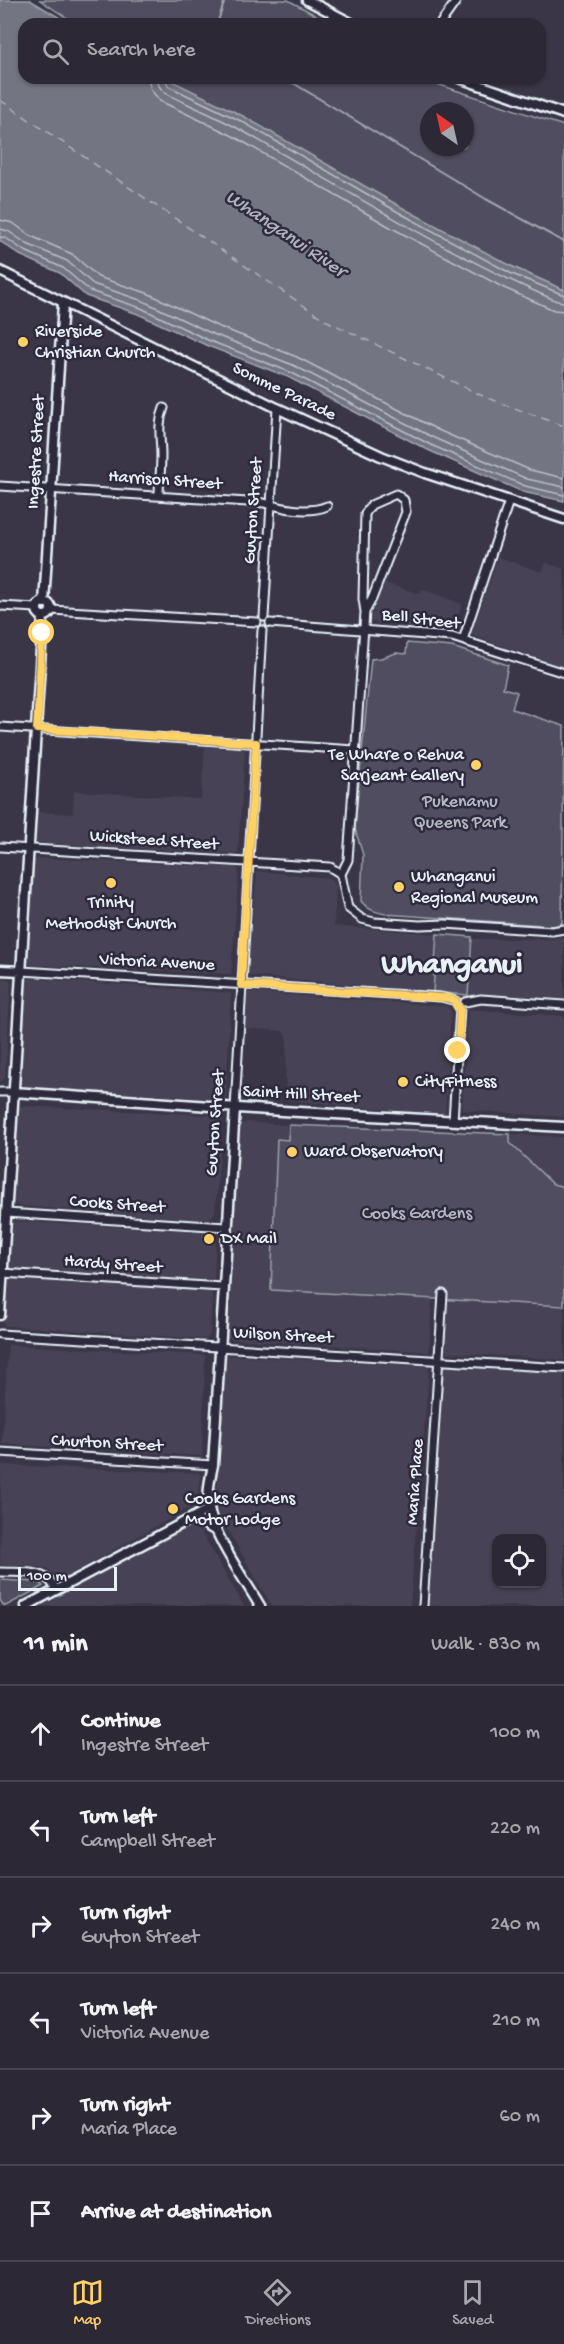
<!DOCTYPE html>
<html lang="en">
<head>
<meta charset="utf-8">
<style>
  :root { --surface:#2c2836; --page:#34303e; --text:#f1f3f6; --muted:#a6a6ad; --line:#484451; --accent:#ffd166 }
  body { margin:0; font-family:"Gochi Hand",sans-serif; background:var(--page); color:var(--text) }
  .controls { position:absolute; right:18px; bottom:18px; display:grid; overflow:hidden; border-radius:12px; box-shadow:0 2px 4px #0004 }
  .controls button { width:54px; height:54px; display:grid; place-items:center; padding:0; border:0; border-bottom:2px solid var(--line); background:var(--surface); color:var(--text); font:30px sans-serif }
  .compass { position:absolute; left:420px; top:102px; width:54px; height:54px; border-radius:50%; background:var(--surface); box-shadow:0 2px 4px #0004; rotate:326deg }
  .scale { position:absolute; left:18px; bottom:15px; width:99px; box-sizing:border-box; padding-left:6px; border:3px solid #e8f1f8; border-top:0; font-size:16px; line-height:21px; white-space:nowrap; color:#e8f1f8; -webkit-text-stroke:4px #2f2a3d; paint-order:stroke }
  .stop { position:absolute; width:18px; height:18px; margin:-14px; border:4px solid #ffd166; border-radius:50%; background:#fff }
  .stop.end { background:#ffd166; border-color:#fff; box-shadow:0 2px 6px #0008 }
  .list { margin:0; padding:0; list-style:none }
  h2 { display:flex; justify-content:space-between; align-items:center; height:78px; margin:0; padding:0 24px; font-size:26px }
  h2 small { font-size:20px; font-weight:400; color:var(--muted) }
  .list li { display:grid; grid-template-columns:39px 1fr auto; gap:18px; align-items:center; box-sizing:border-box; height:96px; padding:0 24px; border-top:2px solid var(--line) }
  .list b { display:block; font-size:22px; white-space:nowrap }
  .list p { margin:0; font-size:20px; white-space:nowrap; color:var(--muted) }
  .list em { font-size:20px; font-style:normal; color:var(--muted) }
  .icon { flex:none; width:33px; height:33px; fill:none; stroke:currentColor; stroke-width:2; stroke-linecap:round; stroke-linejoin:round }
  .map { position:relative; flex:none; width:564px; height:1606px; overflow:hidden }
  .search { position:absolute; background:var(--surface); box-shadow:0 2px 4px #0004; left:18px; right:18px; top:18px; height:66px; display:flex; align-items:center; gap:15px; box-sizing:border-box; padding:0 21px; border-radius:18px; color:var(--muted); font-size:22px }
  .sheet { height:654px; background:var(--surface) }
  nav { display:flex; justify-content:space-around; align-items:center; box-sizing:border-box; height:84px; border-top:2px solid var(--line); background:var(--surface); font-size:16px; color:var(--muted) }
  nav a { display:grid; justify-items:center; gap:3px }
  nav .on { color:var(--accent) }
  .map>svg:first-child { display:block }
  .built { fill:#464354; fill-rule:evenodd }
  .green { fill:#504e5f; stroke:#9ca0ac; stroke-width:1.5; fill-rule:evenodd }
  .water { fill:#737482; stroke:#a2a6b1; stroke-width:1.5 }
  .lines { fill:none; stroke-linecap:round; stroke-linejoin:round }
  .shore { stroke:#b9bfc9; stroke-width:1.5 }
  .stream { stroke:#a2a6b1; stroke-width:2 }
  .ferry { stroke:#aeb2bd; stroke-width:1.5; stroke-dasharray:8 6; stroke-linecap:butt }
  .minor-casing { stroke:#e8f1f8; stroke-width:11 }
  .major-casing { stroke:#e8f1f8; stroke-width:13 }
  .minor { stroke:#2f2a3d; stroke-width:7 }
  .major { stroke:#2f2a3d; stroke-width:8 }
  .route { stroke:#ffd166; stroke-width:8 }
  .poi-dot { fill:#ffd166; stroke:#2f2a3d; stroke-width:2 }
  .labels { text-anchor:middle; dominant-baseline:central; stroke-width:5; stroke-linejoin:round; paint-order:stroke }
  .poi-label { font-size:18px; fill:#e8f1f8; stroke:#2f2a3d; text-anchor:start }
  .street-label { font-size:18px; fill:#e8f1f8; stroke:#2f2a3d }
  .park-label { font-size:18px; fill:#b3b8c2; stroke:#2f2a3d }
  .water-label { font-size:20px; font-style:italic; fill:#aeb2bd; stroke:#2f2a3d }
  .town-label { font-size:30px; font-weight:bold; fill:#e8f1f8; stroke:#2f2a3d }
</style>
</head>
<body>
<div class="map">
<svg width="564" height="1606" viewBox="0 0 564 1606">
  <rect width="100%" height="100%" fill="#3a3648"/>
  <filter id="ink" filterUnits="userSpaceOnUse"><feTurbulence type="fractalNoise" baseFrequency=".0167" numOctaves="2"/><feDisplacementMap in="SourceGraphic" scale="12" xChannelSelector="R" yChannelSelector="G"/><feConvolveMatrix kernelMatrix="1 2 1 2 8 2 1 2 1" color-interpolation-filters="sRGB"/></filter>
  <g filter="url(#ink)">
    <path class="built" d="M498 557 542 572 546 563 564 569V667L471 635Z
      M385 583 420 594 422 589 462 604 453 632 369 622Z
      M205 747 243 749 245 752 238 852 236 854 38 843 36 841V812L73 814 74 791 201 799Z
      M38 858 235 867 239 870 231 974 30 965 27 961 34 861Z
      M257 871 329 878 336 885 334 926 437 934 433 992 250 976 247 973Z
      M564 936V999L468 995 472 939H553Z
      M29 978 231 993 226 1095 220 1099 25 1087 19 1082 23 981Z
      M0 979H8L11 982 5 1078 0 1083Z
      M248 992 447 1006 451 1011 445 1115 285 1100 287 1036 282 1031 243 1028 245 993Z
      M468 1009 564 1016V1117L462 1110Z
      M21 1106 213 1115 222 1121 215 1213 208 1220 18 1206 14 1201 19 1108Z
      M246 1122 289 1125 288 1140 277 1139 272 1289 432 1300 429 1352 230 1339 223 1335 240 1126Z
      M510 1134 564 1137V1187L553 1184 510 1143Z
      M12 1221 214 1232 216 1235 214 1281 210 1284 7 1269 5 1266 8 1224Z
      M7 1278 209 1291 212 1293 210 1335 206 1339 6 1326 3 1323Z
      M444 1300 564 1306V1360L442 1352Z
      M8 1345 205 1355 202 1456 2 1444Z
      M224 1355 425 1366 429 1369 410 1606H272L220 1517 217 1509 222 1356Z
      M444 1366 564 1374V1606H426L440 1369ZM496 1538H542V1584H496Z
      M1 1465 200 1473 198 1503 60 1580 47 1568 0 1565Z
      M190 1525 199 1528 244 1606H39Z"/>
    <path class="green" d="M40 0H288L332 24H76Z
      M157 78H427L437 84 564 126V290L460 243ZM429 111H465V147H429Z
      M407 643 452 647 508 665 503 688 517 692 512 709 564 726 562 923 555 926 386 914C375 912 368 910 361 901L363 855 355 829 356 813 371 659 381 658 396 653 406 654Z
      M437 934 472 937 468 995 433 992Z
      M289 1125 510 1134V1143L553 1184 564 1187V1306L271 1290 277 1139 288 1140Z
      M37 1578 41 1579V1584L43 1586 6 1606 3 1605 0 1600V1580L36 1582Z"/>
    <path class="water" d="M0 0H30L70 24H24V78H166L243 116 401 207 515 268 564 290V501L523 492 428 450 288 377 208 346 138 314 86 296 60 273 20 255 0 241Z"/>
    <g class="lines">
      <path class="shore" d="M148 78 151 90 160 101 233 136 390 227 504 288 554 310 564 311
        M157 78 159 86 165 93C189 105 215 116 239 129 344 188 446 254 557 301L564 302
        M165 78 168 86 241 121 398 212 512 274 564 295
        M0 220 13 223 31 236 72 254 98 277 147 293 217 326 297 357 438 430 530 470 564 478
        M0 229 8 231 27 244 67 261 93 284 143 301 213 334 293 365 434 438 527 479 564 487
        M0 237 6 238 23 250 63 268 90 291 141 308 210 341 290 372 431 445 525 486 564 495"/>
      <path class="stream" d="M219 24 218 21 225 0
        M271 78 293 83 486 199 564 242"/>
      <path class="ferry" d="M0 100 325 320 487 398 564 426"/>
      <g class="minor-casing">
        <path id="minor" d="M440 24 457 0
          M0 486 264 503C281 508 309 514 327 506
          M396 494 404 500 406 512 372 599 365 612 363 599 365 514 371 505Z
          M159 496C159 483 161 470 161 456 161 438 157 425 164 408
          M0 606 37 608
          M51 610 257 622
          M365 612 348 860 341 874 348 908 362 919 374 922 420 925 445 924 552 931 564 929
          M264 617 277 408
          M270 623 452 637 564 673
          M463 640 509 501
          M0 727 355 750
          M0 847 330 867 341 874
          M22 971 441 997 456 1001
          M465 1002 481 999 564 1005
          M0 1092H14
          M235 1108 262 630
          M453 1121 460 1008
          M6 1213 226 1227
          M2 1273 222 1287
          M0 1334 564 1368
          M0 1452 213 1465
          M0 1572C22 1573 45 1568 56 1589
          M423 1606 443 1294"/>
      </g>
      <g class="major-casing">
        <path id="major" d="M307 0 353 24
          M459 78 564 114
          M0 271 277 408 381 456 425 473 564 519
          M37 609a7 7 0 1 1 14 0a7 7 0 1 1-14 0Z
          M44 603 63 303
          M0 970 22 971
          M14 1092 282 1111 564 1127
          M235 1108 213 1465C210 1479 207 1493 209 1507 213 1536 245 1580 260 1606
          M0 1315 43 616
          M189 1520 201 1522 216 1531
          M26 1606 209 1509"/>
      </g>
      <use href="#minor" class="minor"/>
      <use href="#major" class="major"/>
    </g>
  </g>
  <g class="lines" filter="url(#ink)">
    <path class="route" d="M42 633 37 729 256 743 241 985 447 998 456 1001V1006L460 1008 458 1051"/>
  </g>
  <g class="poi-dot">
    <circle cx="23" cy="342" r="6"/>
    <circle cx="476" cy="765" r="6"/>
    <circle cx="111" cy="883" r="6"/>
    <circle cx="399" cy="887" r="6"/>
    <circle cx="403" cy="1082" r="6"/>
    <circle cx="292" cy="1152" r="6"/>
    <circle cx="209" cy="1239" r="6"/>
    <circle cx="173" cy="1509" r="6"/>
  </g>
  <g class="labels">
    <g class="poi-label">
      <text x="35" y="332">Riverside<tspan x="35" dy="21">Christian Church</tspan></text>
      <text x="464" y="755" text-anchor="end">Te Whare o Rehua<tspan x="464" dy="21">Sarjeant Gallery</tspan></text>
      <text x="411" y="877">Whanganui<tspan x="411" dy="21">Regional Museum</tspan></text>
      <text x="111" y="903" text-anchor="middle">Trinity<tspan x="111" dy="21">Methodist Church</tspan></text>
      <text x="415" y="1082">CityFitness</text>
      <text x="304" y="1152">Ward Observatory</text>
      <text x="221" y="1239">DX Mail</text>
      <text x="185" y="1499">Cooks Gardens<tspan x="185" dy="21">Motor Lodge</tspan></text>
    </g>
    <g class="street-label">
      <text transform="translate(284 392) rotate(26)">Somme Parade</text>
      <text transform="translate(37 452) rotate(-87)">Ingestre Street</text>
      <text transform="translate(165 481) rotate(4)">Harrison Street</text>
      <text transform="translate(254 511) rotate(-86)">Guyton Street</text>
      <text transform="translate(421 620) rotate(7)">Bell Street</text>
      <text transform="translate(154 841) rotate(4)">Wicksteed Street</text>
      <text transform="translate(157 963) rotate(3)">Victoria Avenue</text>
      <text transform="translate(301 1095) rotate(3)">Saint Hill Street</text>
      <text transform="translate(216 1123) rotate(-86)">Guyton Street</text>
      <text transform="translate(117 1205) rotate(4)">Cooks Street</text>
      <text transform="translate(113 1265) rotate(4)">Hardy Street</text>
      <text transform="translate(283 1336) rotate(3)">Wilson Street</text>
      <text transform="translate(107 1444) rotate(3)">Churton Street</text>
      <text transform="translate(416 1482) rotate(-86)">Maria Place</text>
    </g>
    <g class="park-label">
      <text x="460" y="802">Pukenamu<tspan x="460" dy="21">Queens Park</tspan></text>
      <text x="417" y="1214">Cooks Gardens</text>
    </g>
    <g class="water-label">
      <text transform="translate(285 235) rotate(34)">Whanganui River</text>
    </g>
    <g class="town-label">
      <text x="452" y="966">Whanganui</text>
    </g>
  </g>
</svg>
<div class="controls">
<button><svg class="icon" aria-label="locate" viewBox="0 0 24 24"><circle cx="12" cy="12" r="6"/><path d="M12 2v4M12 18v4M2 12h4M18 12h4"/></svg></button>
</div>
<svg class="compass" viewBox="-18 -18 36 36"><path d="M0-13l5 13h-10z" fill="#e53935"/><path d="M0 13l5-13h-10z" fill="#a6a6ad"/></svg>
<div class="scale">100 m</div>
<div class="stop" style="left:42px;top:633px"></div>
<div class="stop end" style="left:458px;top:1051px"></div>
<div class="search"><svg class="icon" aria-label="search" viewBox="0 0 24 24"><circle cx="10" cy="10" r="6"/><path d="M15 15l6 6"/></svg>Search here</div>
</div>
<section class="sheet">
<h2>11 min<small>Walk · 830 m</small></h2>
<ul class="list">
<li><svg class="icon" aria-label="ahead" viewBox="0 0 24 24"><path d="M12 20V5M6 11l6-6 6 6"/></svg><div><b>Continue</b><p>Ingestre Street</p></div><em>100 m</em></li>
<li><svg class="icon" aria-label="left" viewBox="0 0 24 24"><path d="M17 20v-9H6M10 6l-5 5 5 5"/></svg><div><b>Turn left</b><p>Campbell Street</p></div><em>220 m</em></li>
<li><svg class="icon" aria-label="right" viewBox="0 0 24 24"><path d="M7 20v-9h11M14 6l5 5-5 5"/></svg><div><b>Turn right</b><p>Guyton Street</p></div><em>240 m</em></li>
<li><svg class="icon" aria-label="left" viewBox="0 0 24 24"><path d="M17 20v-9H6M10 6l-5 5 5 5"/></svg><div><b>Turn left</b><p>Victoria Avenue</p></div><em>210 m</em></li>
<li><svg class="icon" aria-label="right" viewBox="0 0 24 24"><path d="M7 20v-9h11M14 6l5 5-5 5"/></svg><div><b>Turn right</b><p>Maria Place</p></div><em>60 m</em></li>
<li><svg class="icon" aria-label="arrive" viewBox="0 0 24 24"><path d="M6 21V4h12l-3 4 3 4H6"/></svg><div><b>Arrive at destination</b></div></li>
</ul>
</section>
<nav>
<a class="on"><svg class="icon" aria-label="map" viewBox="0 0 24 24"><path d="M3 6l6-2 6 2 6-2v14l-6 2-6-2-6 2zM9 4v14M15 6v14"/></svg>Map</a>
<a><svg class="icon" aria-label="directions" viewBox="0 0 24 24"><path d="M12 3l9 9-9 9-9-9zM9 14v-3h6M13 9l2 2-2 2"/></svg>Directions</a>
<a><svg class="icon" aria-label="saved" viewBox="0 0 24 24"><path d="M7 4h10v16l-5-4-5 4z"/></svg>Saved</a>
</nav>
</body>
</html>
